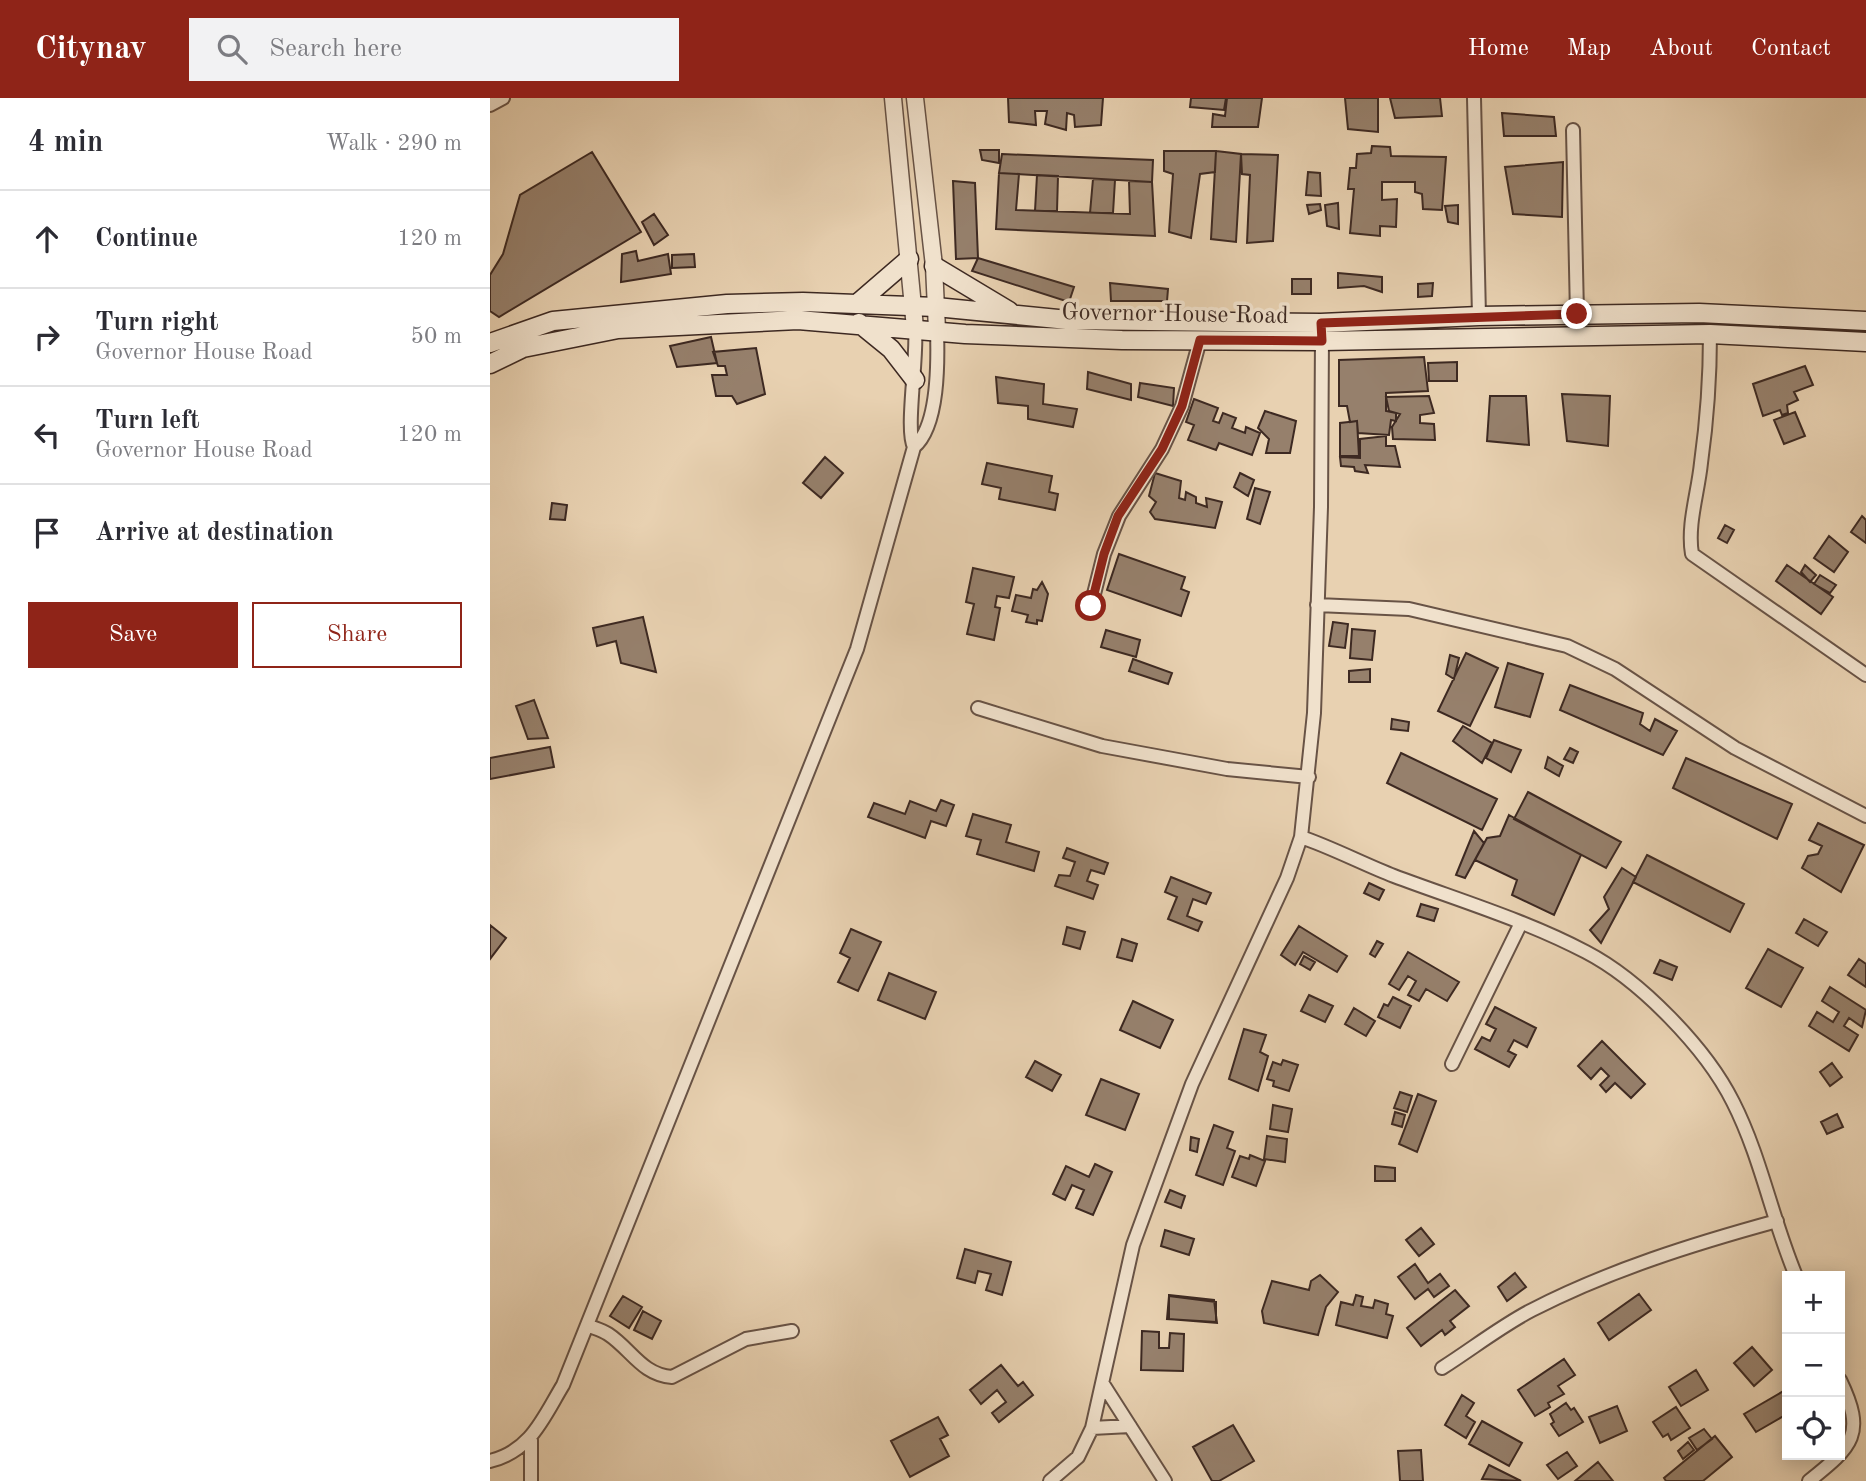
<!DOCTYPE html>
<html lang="en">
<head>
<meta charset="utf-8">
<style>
  :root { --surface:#fff; --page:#f2f2f3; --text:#2b2b33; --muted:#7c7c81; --line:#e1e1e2; --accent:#8f2418 }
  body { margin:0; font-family:"Old Standard TT",serif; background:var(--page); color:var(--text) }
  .controls { position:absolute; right:21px; bottom:21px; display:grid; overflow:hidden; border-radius:0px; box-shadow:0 4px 18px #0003 }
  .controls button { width:63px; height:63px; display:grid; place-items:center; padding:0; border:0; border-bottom:2px solid var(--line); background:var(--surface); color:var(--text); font:35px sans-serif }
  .stop { position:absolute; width:21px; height:21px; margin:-16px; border:5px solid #8f2418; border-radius:50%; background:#fff }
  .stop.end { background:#8f2418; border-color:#fff; box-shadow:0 2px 7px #0008 }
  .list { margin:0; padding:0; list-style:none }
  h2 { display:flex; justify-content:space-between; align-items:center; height:91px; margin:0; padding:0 28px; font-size:30px }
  h2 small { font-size:23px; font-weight:400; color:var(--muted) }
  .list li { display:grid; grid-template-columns:46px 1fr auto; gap:21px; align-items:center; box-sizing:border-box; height:98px; padding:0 28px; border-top:2px solid var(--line) }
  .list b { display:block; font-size:26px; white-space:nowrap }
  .list p { margin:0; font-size:23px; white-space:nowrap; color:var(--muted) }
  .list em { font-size:23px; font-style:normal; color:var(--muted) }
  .actions { display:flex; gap:14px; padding:21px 28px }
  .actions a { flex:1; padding:16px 0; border:2px solid var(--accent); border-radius:0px; text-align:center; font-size:24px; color:var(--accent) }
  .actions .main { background:var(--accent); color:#fff }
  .icon { flex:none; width:38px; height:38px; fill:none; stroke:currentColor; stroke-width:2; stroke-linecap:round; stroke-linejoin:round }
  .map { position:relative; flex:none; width:1376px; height:1383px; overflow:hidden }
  header { display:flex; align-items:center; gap:42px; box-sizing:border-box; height:98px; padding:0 35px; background:var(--accent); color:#fff }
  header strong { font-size:33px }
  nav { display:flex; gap:38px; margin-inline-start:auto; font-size:24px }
  .search { width:490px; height:63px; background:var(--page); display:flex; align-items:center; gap:18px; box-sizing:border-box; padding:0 24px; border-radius:0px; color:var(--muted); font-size:26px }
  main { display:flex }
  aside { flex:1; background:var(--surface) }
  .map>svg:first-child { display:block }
  .building { fill:#96806c; stroke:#3d2922; stroke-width:2 }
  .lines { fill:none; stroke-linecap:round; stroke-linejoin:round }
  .minor-casing { stroke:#685346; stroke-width:16 }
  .tertiary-casing { stroke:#685346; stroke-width:19 }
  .secondary-casing { stroke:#3d2922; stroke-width:21 }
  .minor { stroke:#f0e1cc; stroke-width:12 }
  .tertiary { stroke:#f0e1cc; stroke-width:16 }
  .secondary { stroke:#f0e1cc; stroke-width:18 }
  .route { stroke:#8f2418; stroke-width:9 }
  .labels { text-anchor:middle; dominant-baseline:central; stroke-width:7; stroke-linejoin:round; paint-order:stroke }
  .street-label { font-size:24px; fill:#3d2922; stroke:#f0e1cc }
</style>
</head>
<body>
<header>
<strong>Citynav</strong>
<div class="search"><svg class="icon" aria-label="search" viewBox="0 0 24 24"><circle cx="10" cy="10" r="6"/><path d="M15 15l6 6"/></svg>Search here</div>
<nav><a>Home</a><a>Map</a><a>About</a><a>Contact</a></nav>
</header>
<main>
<aside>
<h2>4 min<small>Walk · 290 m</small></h2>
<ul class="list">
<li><svg class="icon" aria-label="ahead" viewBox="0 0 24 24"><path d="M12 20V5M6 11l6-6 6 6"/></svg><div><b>Continue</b></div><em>120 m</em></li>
<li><svg class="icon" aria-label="right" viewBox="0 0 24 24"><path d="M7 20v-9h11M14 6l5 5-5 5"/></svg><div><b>Turn right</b><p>Governor House Road</p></div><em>50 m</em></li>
<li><svg class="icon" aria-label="left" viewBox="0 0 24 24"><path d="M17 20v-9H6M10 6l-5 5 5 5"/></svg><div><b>Turn left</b><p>Governor House Road</p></div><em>120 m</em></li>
<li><svg class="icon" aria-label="arrive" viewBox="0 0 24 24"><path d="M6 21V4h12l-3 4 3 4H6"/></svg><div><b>Arrive at destination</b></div></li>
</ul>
<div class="actions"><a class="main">Save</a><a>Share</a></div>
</aside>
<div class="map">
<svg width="1376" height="1383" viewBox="0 0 1376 1383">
  <rect width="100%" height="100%" fill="#e8d1b1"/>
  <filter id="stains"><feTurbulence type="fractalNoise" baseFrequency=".00286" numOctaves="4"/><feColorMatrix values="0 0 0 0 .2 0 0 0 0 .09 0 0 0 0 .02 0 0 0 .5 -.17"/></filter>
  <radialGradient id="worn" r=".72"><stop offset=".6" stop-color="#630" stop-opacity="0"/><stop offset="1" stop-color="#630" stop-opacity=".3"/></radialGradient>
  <path class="building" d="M518 0H613L611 27 585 29 584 17 577 15 576 32 555 26 557 13H545L546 27 519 24Z
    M701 0H736L734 12 700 9Z
    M737 0H772L768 29H722L723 16 735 18Z
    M855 0H888V34L858 31Z
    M900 0H950L952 18 905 20Z
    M1012 15 1064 19 1066 38H1014Z
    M882 48 900 49 901 58 956 59 952 112 933 111 932 96 925 94V84H892V102L907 101 906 129 890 128V138L860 135 864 91H858L860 70H866L867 56 881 55Z
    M490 52H509V65L492 62Z
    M674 53H726L725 74 710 76 701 140 679 134 683 76 674 73Z
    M726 53 751 56 746 144 721 141Z
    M102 54 151 134 9 219 0 213V177L13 156 30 97Z
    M512 56 663 62 662 84 509 75Z
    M751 56 788 57 783 143 757 145 760 77 752 76Z
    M1073 64 1072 119 1023 116 1015 69Z
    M818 74 830 75 831 98 816 97Z
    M509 75 529 76 526 112 640 116 639 83 662 84 665 138 506 131Z
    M547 77 568 78 567 113H545Z
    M603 81 625 82 623 115H600Z
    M463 83 485 85 488 160 466 161Z
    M848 105 849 131 837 128 835 107Z
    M830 106 831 112 819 116 817 107Z
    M968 107V126L958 124 955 108Z
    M164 116 178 137 164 147 152 124Z
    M146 153 148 163 178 156 181 176 131 184 132 156Z
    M204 156 205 169 182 170V157Z
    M488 160 584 189 579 204 482 173Z
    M848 175 892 179V194L874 188 848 190Z
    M802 181H821V196H802Z
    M620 185 678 191 677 203H621Z
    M943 185 942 198 928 199V186Z
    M221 239 227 265 187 269 180 248Z
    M266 250 275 296 247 306 242 298H226L222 277H237L235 268H228L223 254Z
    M934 259 938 293 896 295V313L906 315V323L901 322 899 337 868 335 867 323 860 324 857 308H849V262Z
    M967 264V283H939L938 265Z
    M1315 268 1323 287 1304 294 1308 302 1297 307 1298 315 1292 317 1290 312 1273 318 1263 286Z
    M598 274 641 286V302L597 291Z
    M506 279 554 286 553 306 587 311 583 329 538 321V308L508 305Z
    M650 285 684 290 683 308 648 299Z
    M1072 296 1120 298 1118 348 1077 343Z
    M939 298 944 315 930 317V325L944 326 945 342 903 341 902 329 910 316 899 313 896 299Z
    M1000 298H1036L1039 347 997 343Z
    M704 301 728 310 723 323 729 325 733 315 746 320 742 330 755 335 756 329 770 335 762 357 729 345 726 352 698 342 704 327 696 324Z
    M775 313 806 323 800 355H776L779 341 768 330Z
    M1305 314 1315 338 1294 346 1284 322Z
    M867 323 869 358H850V325Z
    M896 338V348H905L910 369 875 367 878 375 865 373 864 369 851 368 850 359 870 360V341Z
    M335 359 353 375 331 400 313 385Z
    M497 365 562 378 559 394 568 396 565 412 509 401 511 390 492 386Z
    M665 375 691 383 689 400 695 402 696 394 706 399V405L717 409 716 400 732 404 725 430 665 421 660 414 666 404 659 398Z
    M750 375 764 382 758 398 744 389Z
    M765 390 780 394 770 426 757 421Z
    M62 405 77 407 75 422 60 421Z
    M1372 418 1376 422V445L1361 434Z
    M1235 427 1244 432 1237 445 1228 440Z
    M1339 438 1358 454 1344 474 1324 460Z
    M629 456 695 479 691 491 699 494 691 518 617 492Z
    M1297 467 1343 499 1331 516 1286 483Z
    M1315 467 1326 477 1320 484 1311 474Z
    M483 470 524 479 519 500 507 498 505 509 510 510 504 542 477 536 484 506 476 504Z
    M1330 477 1346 487 1340 495 1324 486Z
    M552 484 558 496 552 523 547 522V526L536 524 538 517 522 513 526 497 541 500 543 491 547 492Z
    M153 519 166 574 131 565 126 543 107 548 103 530Z
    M843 524 858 526 855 550 839 548Z
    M862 531 885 533 882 562 860 560Z
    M616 532 650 542 646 559 611 549Z
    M976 555 1008 570 980 628 948 613Z
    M960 557 969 560 964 581 956 576Z
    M643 561 682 575 678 586 639 573Z
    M1018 565 1053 576 1040 619 1005 609Z
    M880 571V584H859V573Z
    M1080 587 1153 615 1150 626 1160 633 1165 621 1187 633 1173 657 1070 612Z
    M44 602 58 640 38 641 26 608Z
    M902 621 919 624 918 633 901 631Z
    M973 628 1002 645 992 665 963 643Z
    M1004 642 1031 652 1021 674 996 660Z
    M60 649 64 669 0 681V660Z
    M1080 650 1088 654 1083 665 1074 661Z
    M911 655 1007 701 992 732 897 685Z
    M1058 659 1073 668 1069 678 1055 670Z
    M1196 660 1302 706 1287 741 1183 690Z
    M1038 694 1131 744 1116 770 1024 721Z
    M451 702 464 707 456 728 441 723 435 740 378 719 384 705 415 716 420 703 446 713Z
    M483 716 521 727 516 744 549 754 544 773 487 756 491 742 476 738Z
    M1019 717 1091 757 1064 817 1022 797 1027 782 985 762 997 740 1010 738Z
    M1328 725 1374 747 1351 794 1312 770 1318 758 1328 756 1332 748 1319 742Z
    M984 733 994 745 975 780 966 777Z
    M577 750 618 765 614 776 601 772 597 783 608 787 603 801 565 788 569 777 580 778 585 764 573 760Z
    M1157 757 1254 806 1240 834 1143 784Z
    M1132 770 1146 779 1111 845 1100 832 1119 811 1114 799Z
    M681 779 721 795 716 806 703 801 697 818 712 824 708 833 678 821 687 799 675 794Z
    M879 785 894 792 889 802 874 795Z
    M931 806 948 811 944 823 927 818Z
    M1314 821 1337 834 1328 848 1306 835Z
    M0 827 16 840 0 861Z
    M809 828 857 858 847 874 813 854 805 867 791 857Z
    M577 829 595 834 590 851 573 846Z
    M361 831 391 844 368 893 348 884 360 860 350 855Z
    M632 841 647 846 642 863 627 859Z
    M887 843 893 846 885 859 880 856Z
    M1278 851 1313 870 1291 909 1256 890Z
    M918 854 969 884 957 903 936 891 929 903 918 897 926 883 918 878 909 892 899 886Z
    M814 858 825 864 820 872 810 866Z
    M1369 861 1376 866V889L1358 877Z
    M1170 862 1187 869 1182 882 1164 875Z
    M399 875 446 894 435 921 388 902Z
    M1340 889 1376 912 1372 929 1359 920 1354 928 1368 937 1359 953 1319 928 1327 914 1343 924 1349 914 1332 903Z
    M819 897 843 908 835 924 811 913Z
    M903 899 921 908 910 930 888 919 894 906 898 908Z
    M643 903 683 922 670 950 630 932Z
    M1005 909 1046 930 1037 949 1024 942 1018 953 1026 957 1019 969 985 951 992 939 1000 943 1006 931 996 926Z
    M864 910 885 923 876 938 855 926Z
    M754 931 776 937 770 954 778 958 768 993 739 981Z
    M1112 943 1155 986 1141 1000 1125 985 1116 994 1110 987 1119 978 1111 970 1101 981 1088 968Z
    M793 962 808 967 799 993 783 988 784 983 777 981 783 964 791 967Z
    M545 963 571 977 562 993 536 979Z
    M1342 965 1352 979 1340 988 1330 974Z
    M611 981 649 996 635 1032 596 1017Z
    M910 994 922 998 917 1014 904 1010Z
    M928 996 946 1003 927 1054 909 1046Z
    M783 1007 802 1011 798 1034 780 1031Z
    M905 1014 915 1017 912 1029 902 1026Z
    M1347 1016 1353 1029 1337 1036 1331 1024Z
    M724 1027 743 1034 737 1050 745 1053 733 1087 706 1077Z
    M777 1038 797 1041 795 1064 774 1061Z
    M701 1039 709 1041 707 1054 700 1052Z
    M760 1057 775 1063 766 1088 742 1079 750 1058 759 1061Z
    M605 1066 622 1074 603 1117 586 1110 594 1092 582 1087 575 1102 563 1096 576 1068 599 1079Z
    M885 1068 905 1070V1083H885Z
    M680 1092 695 1098 691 1110 675 1104Z
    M931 1130 944 1146 929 1158 916 1142Z
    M675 1132 704 1141 699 1157 671 1148Z
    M475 1151 521 1164 512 1197 496 1192 501 1176 488 1173 485 1185 467 1180Z
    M925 1166 938 1185 950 1176 959 1188 944 1199 938 1191 925 1201 908 1179Z
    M1025 1175 1036 1189 1017 1203 1008 1189Z
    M830 1177 848 1194 836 1209 828 1237 774 1225 772 1213 782 1183 819 1192 821 1183Z
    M965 1192 979 1208 960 1223 965 1229 955 1237 952 1232 931 1248 917 1230Z
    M1149 1196 1161 1212 1119 1242 1108 1225Z
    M679 1197 724 1202 727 1225 679 1221Z
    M866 1197 873 1199 871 1208 883 1210 885 1202 898 1206 896 1216 903 1218 897 1240 846 1227 851 1204 863 1207Z
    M133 1198 152 1209 139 1230 120 1218Z
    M679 1198 726 1204V1224L677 1221Z
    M153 1213 171 1223 162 1241 144 1232Z
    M652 1233 669 1234V1250H679L680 1235 694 1236 693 1273 651 1272Z
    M1262 1249 1282 1272 1264 1288 1244 1265Z
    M1074 1261 1085 1277 1068 1288 1074 1296 1058 1305 1060 1309 1045 1318 1028 1292Z
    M511 1267 528 1288 533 1284 543 1297 509 1324 502 1315 516 1304 507 1292 491 1306 480 1292Z
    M1206 1272 1218 1292 1191 1308 1179 1289Z
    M1297 1291V1316L1266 1334 1254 1316Z
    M972 1297 984 1305 976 1318 985 1324 976 1340 955 1327Z
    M1076 1305 1081 1312 1084 1310 1093 1324 1069 1338 1061 1326 1064 1324 1060 1316Z
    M1127 1308 1137 1333 1110 1345 1099 1319Z
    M1186 1309 1200 1330 1181 1342 1178 1336 1173 1339 1163 1324Z
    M448 1319 458 1337 450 1341 459 1358 420 1379 401 1343Z
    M992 1323 1032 1345 1019 1368 979 1346Z
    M743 1327 764 1363 729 1383H722L703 1349Z
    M1214 1331 1222 1341 1207 1352 1199 1340Z
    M1225 1338 1242 1359 1213 1383H1176L1174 1380Z
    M1198 1344 1204 1352 1193 1361 1188 1353Z
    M931 1352 933 1383H910L908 1353Z
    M1077 1354 1087 1368 1068 1381 1057 1367Z
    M1108 1364 1123 1383H1085Z
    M999 1367 1031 1383 992 1381Z"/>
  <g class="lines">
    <g class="minor-casing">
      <path id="minor" d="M984 0 989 218
        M0 7 13 0
        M1083 32 1087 216
        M1220 236C1220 279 1217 322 1211 365 1208 395 1197 427 1202 456L1376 577
        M832 237 831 409 824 615 811 739C843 750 873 766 904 778 968 802 1035 822 1096 854 1150 882 1216 950 1243 1004 1271 1059 1282 1121 1306 1178
        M424 349C415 332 428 258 425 230
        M827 507 919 511 1077 548 1125 571 1245 650 1376 718
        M601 508 614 456 629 418 672 351 692 308 710 242
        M488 610 612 648 737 671 819 679
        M962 966 1031 825
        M97 1227C104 1230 112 1232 118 1236 141 1251 152 1277 182 1279L256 1241 302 1233
        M952 1270C982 1251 1011 1228 1042 1212 1120 1172 1203 1146 1287 1123
        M613 1286 675 1383
        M602 1330 640 1328
        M41 1342V1383
        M0 1363C41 1353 53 1320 73 1287L367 551 424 349C449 328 448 263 447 232
        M560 1383 588 1359 602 1330 643 1147 702 986 797 780 811 739
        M1319 1383C1363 1348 1376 1336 1350 1282"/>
    </g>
    <g class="tertiary-casing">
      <path id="tertiary" d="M403 0 425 230
        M425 0 444 168 447 232"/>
    </g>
    <g class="secondary-casing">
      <path id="secondary" d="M444 168 519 213
        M368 205 419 161
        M369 225 401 251 425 282
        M0 245 63 223 237 206 313 204 446 209 578 222 831 225 989 218 1209 215 1376 223
        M0 266 33 250 128 231 308 222 475 236 632 242 832 243 1220 236 1376 244"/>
    </g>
    <use href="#minor" class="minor"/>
    <use href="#tertiary" class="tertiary"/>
    <use href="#secondary" class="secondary"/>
  </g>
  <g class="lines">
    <path class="route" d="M601 508 614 456 628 418 672 351 692 308 710 242 832 243 831 225 1087 216"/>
  </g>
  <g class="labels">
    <g class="street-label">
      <text transform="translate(685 217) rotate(1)">Governor House Road</text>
    </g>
  </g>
  <rect width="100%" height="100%" filter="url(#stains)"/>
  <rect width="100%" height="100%" fill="url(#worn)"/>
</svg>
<div class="controls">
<button>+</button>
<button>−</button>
<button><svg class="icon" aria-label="locate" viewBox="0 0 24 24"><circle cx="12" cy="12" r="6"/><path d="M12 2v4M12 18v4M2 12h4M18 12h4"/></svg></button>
</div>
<div class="stop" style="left:601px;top:508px"></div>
<div class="stop end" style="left:1087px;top:216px"></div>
</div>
</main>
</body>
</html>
